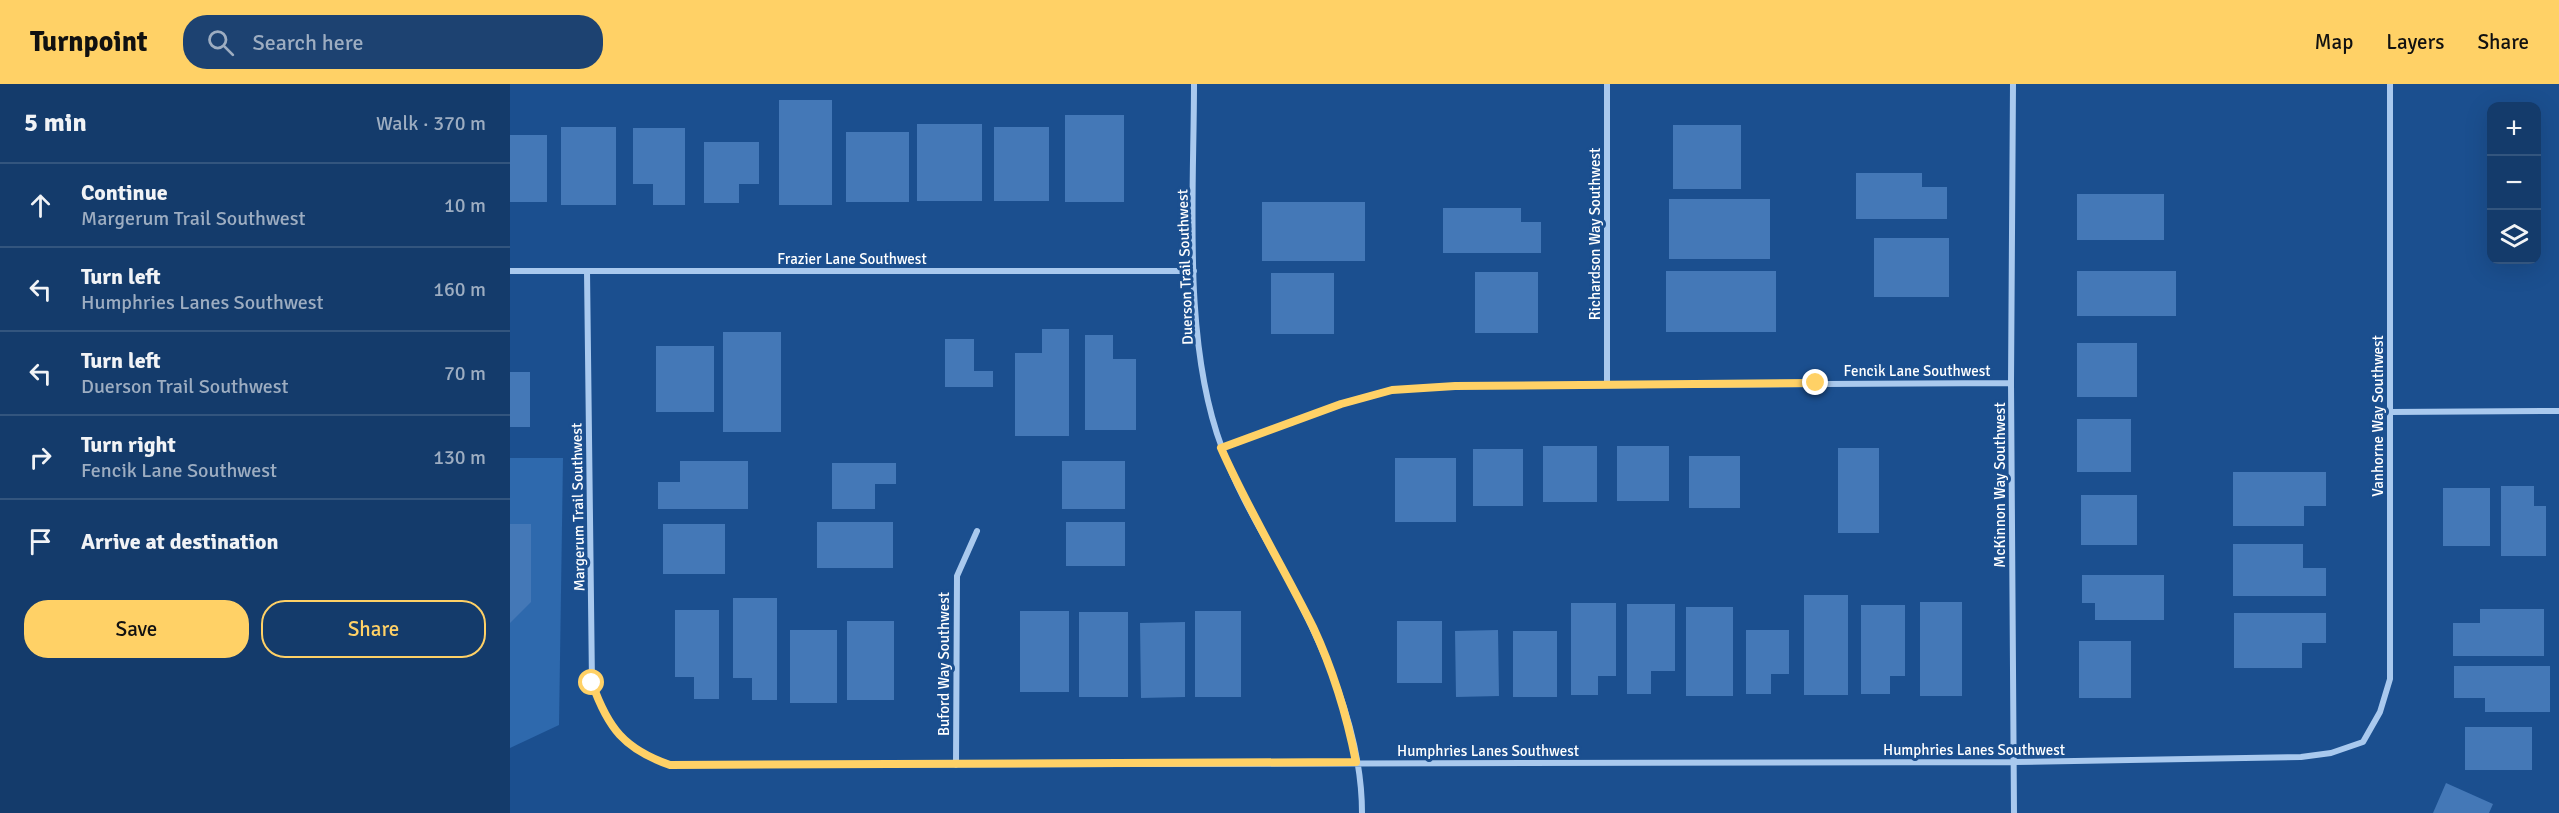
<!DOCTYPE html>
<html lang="en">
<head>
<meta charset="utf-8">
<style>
  :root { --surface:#143b6b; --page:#1d4271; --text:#f1f3f6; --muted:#9dadc1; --line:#33557e; --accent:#ffd166 }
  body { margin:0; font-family:Signika,sans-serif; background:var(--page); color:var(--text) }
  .controls { position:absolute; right:18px; top:18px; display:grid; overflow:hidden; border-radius:12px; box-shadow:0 6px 24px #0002 }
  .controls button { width:54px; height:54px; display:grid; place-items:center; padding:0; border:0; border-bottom:2px solid var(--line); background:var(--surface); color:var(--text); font:30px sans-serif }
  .stop { position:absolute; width:18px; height:18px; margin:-14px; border:4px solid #ffd166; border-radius:50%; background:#fff }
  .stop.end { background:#ffd166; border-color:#fff; box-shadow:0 2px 6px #0008 }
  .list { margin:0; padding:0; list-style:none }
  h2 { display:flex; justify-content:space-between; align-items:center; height:78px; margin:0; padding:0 24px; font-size:26px }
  h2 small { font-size:20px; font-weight:400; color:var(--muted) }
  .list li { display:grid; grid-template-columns:39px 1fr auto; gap:18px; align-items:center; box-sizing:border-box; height:84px; padding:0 24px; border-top:2px solid var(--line) }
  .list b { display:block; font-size:22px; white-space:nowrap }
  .list p { margin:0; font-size:20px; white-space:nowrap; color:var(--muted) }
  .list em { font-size:20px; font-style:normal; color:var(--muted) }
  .actions { display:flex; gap:12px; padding:18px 24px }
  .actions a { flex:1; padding:14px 0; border:2px solid var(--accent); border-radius:24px; text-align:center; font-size:21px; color:var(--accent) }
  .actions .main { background:var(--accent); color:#111 }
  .icon { flex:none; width:33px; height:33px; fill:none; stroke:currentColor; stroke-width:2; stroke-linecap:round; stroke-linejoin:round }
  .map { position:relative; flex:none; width:2049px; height:729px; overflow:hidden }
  header { display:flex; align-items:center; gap:36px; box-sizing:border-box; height:84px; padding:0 30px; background:var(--accent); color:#111 }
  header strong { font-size:28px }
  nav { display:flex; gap:33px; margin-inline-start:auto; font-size:21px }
  .search { width:420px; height:54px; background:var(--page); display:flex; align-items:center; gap:15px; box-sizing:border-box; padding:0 21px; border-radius:24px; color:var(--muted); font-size:22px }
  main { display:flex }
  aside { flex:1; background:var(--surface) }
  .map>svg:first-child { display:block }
  .green { fill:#2e69ad }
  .building { fill:#4478b7 }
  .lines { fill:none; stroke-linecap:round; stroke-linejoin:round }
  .minor { stroke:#a9c9ee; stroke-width:6 }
  .route { stroke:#ffd166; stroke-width:8 }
  .labels { text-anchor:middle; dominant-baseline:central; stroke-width:6; stroke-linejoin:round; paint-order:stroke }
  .street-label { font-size:15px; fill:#fff; stroke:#1b4f8f }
</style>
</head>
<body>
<header>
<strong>Turnpoint</strong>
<div class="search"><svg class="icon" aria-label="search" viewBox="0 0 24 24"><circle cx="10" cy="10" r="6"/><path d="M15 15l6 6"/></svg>Search here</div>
<nav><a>Map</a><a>Layers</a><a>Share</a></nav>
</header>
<main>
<aside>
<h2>5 min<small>Walk · 370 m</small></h2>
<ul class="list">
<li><svg class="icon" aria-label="ahead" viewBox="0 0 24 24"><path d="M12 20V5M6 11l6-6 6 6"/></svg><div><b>Continue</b><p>Margerum Trail Southwest</p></div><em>10 m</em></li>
<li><svg class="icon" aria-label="left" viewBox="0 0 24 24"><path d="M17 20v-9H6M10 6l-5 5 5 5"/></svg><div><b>Turn left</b><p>Humphries Lanes Southwest</p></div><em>160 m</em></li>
<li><svg class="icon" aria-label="left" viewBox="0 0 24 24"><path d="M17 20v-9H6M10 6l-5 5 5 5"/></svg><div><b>Turn left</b><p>Duerson Trail Southwest</p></div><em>70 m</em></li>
<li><svg class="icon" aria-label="right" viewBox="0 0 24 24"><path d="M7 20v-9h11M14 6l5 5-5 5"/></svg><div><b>Turn right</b><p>Fencik Lane Southwest</p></div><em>130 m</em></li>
<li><svg class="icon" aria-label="arrive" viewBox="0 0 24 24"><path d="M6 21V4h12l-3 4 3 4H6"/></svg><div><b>Arrive at destination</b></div></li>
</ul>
<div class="actions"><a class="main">Save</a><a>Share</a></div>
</aside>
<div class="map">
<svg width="2049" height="729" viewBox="0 0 2049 729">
  <rect width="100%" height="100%" fill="#1b4f8f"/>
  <path class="green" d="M0 374H53L49 641 0 664Z"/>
  <path class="building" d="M269 16H322V121H269Z
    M555 31H614V118H555Z
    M407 40H472V117H407Z
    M1163 41H1231V105H1163Z
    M51 43H106V121H51Z
    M484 43H539V117H484Z
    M123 44H175V121H143V100H123Z
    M336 48H399V118H336Z
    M0 51H37V118H0Z
    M194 58H249V100H229V119H194Z
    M1346 89H1412V103H1437V135H1346Z
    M1567 110H1654V156H1567Z
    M1159 115H1260V175H1159Z
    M752 118H855V177H752Z
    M933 124H1011V138H1031V169H933Z
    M1364 154H1439V213H1364Z
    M1156 187H1266V248H1156Z
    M1567 187H1666V232H1567Z
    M965 188H1028V249H965Z
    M761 189H824V250H761Z
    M532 245H559V352H505V269H532Z
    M213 248H271V348H213Z
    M575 251H603V275H626V346H575Z
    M435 255H464V287H483V303H435Z
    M1567 259H1627V313H1567Z
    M146 262H204V328H146Z
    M0 288H20V343H0Z
    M1567 335H1621V388H1567Z
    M1033 362H1087V418H1033Z
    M1107 362H1159V417H1107Z
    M1328 364H1369V449H1328Z
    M963 365H1013V422H963Z
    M1179 372H1230V424H1179Z
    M885 374H946V438H885Z
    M170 377H238V425H148V398H170Z
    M552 377H615V425H552Z
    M322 379H386V400H365V425H322Z
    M1723 388H1816V422H1794V442H1723Z
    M1991 402H2024V422H2036V472H1991Z
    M1933 404H1980V462H1933Z
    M1571 411H1627V461H1571Z
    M307 438H383V484H307Z
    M556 438H615V482H556Z
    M0 440H21V518L0 539Z
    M153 440H215V490H153Z
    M1723 460H1793V484H1816V512H1723Z
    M1572 491H1654V536H1585V519H1572Z
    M1294 511H1338V611H1294Z
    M223 514H267V616H242V594H223Z
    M1410 518H1452V612H1410Z
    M1061 519H1106V592H1088V611H1061Z
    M1117 520H1165V587H1141V610H1117Z
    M1351 521H1395V592H1380V610H1351Z
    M1176 523H1223V612H1176Z
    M1970 525H2034V572H1943V539H1970Z
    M165 526H209V615H184V593H165Z
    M510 527H559V608H510Z
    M685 527H731V613H685Z
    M569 528H618V613H569Z
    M1724 529H1816V559H1792V584H1724Z
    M337 537H384V616H337Z
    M887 537H932V599H887Z
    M675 538V613L631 614 630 539Z
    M280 546H327V619H280Z
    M988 546 989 612 946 613 945 547Z
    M1236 546H1279V590H1261V610H1236Z
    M1003 547H1047V613H1003Z
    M1569 557H1621V614H1569Z
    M1944 582H2040V628H1975V614H1944Z
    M1955 643H2022V686H1955Z
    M1936 699 1983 720 1979 729H1923Z"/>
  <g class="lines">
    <path class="minor" d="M684 0C684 113 672 258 712 364 727 407 751 446 773 486 812 559 852 644 852 729
      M1503 0 1501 299 1504 729
      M0 187H684
      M77 187 82 599C98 644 114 665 160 681L1504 678 1791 673 1821 669 1853 658 1870 628 1880 595V0
      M1097 300V0
      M1880 328 2049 327
      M711 364 831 320 882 306 945 302 1501 299
      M446 681 447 492 467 447"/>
  </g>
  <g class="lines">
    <path class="route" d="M82 599C98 644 114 665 160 681L846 678C837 632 823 586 803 543 773 483 738 425 711 364L831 320 882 306 945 302 1306 299"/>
  </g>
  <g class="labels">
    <g class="street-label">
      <text transform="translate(1085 150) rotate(-90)">Richardson Way Southwest</text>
      <text x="342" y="175">Frazier Lane Southwest</text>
      <text transform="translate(675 183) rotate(-92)">Duerson Trail Southwest</text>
      <text x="1407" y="287">Fencik Lane Southwest</text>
      <text transform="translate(1868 332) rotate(-90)">Vanhorne Way Southwest</text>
      <text transform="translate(1490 401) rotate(-90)">McKinnon Way Southwest</text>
      <text transform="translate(68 423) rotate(-91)">Margerum Trail Southwest</text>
      <text transform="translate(434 580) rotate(-90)">Buford Way Southwest</text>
      <text x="1464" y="666">Humphries Lanes Southwest</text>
      <text x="978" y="667">Humphries Lanes Southwest</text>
    </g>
  </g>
</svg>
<div class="controls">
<button>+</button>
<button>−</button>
<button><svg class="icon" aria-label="layers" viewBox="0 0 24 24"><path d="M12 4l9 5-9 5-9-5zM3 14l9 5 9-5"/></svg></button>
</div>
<div class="stop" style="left:82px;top:599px"></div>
<div class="stop end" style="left:1306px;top:299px"></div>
</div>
</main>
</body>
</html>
